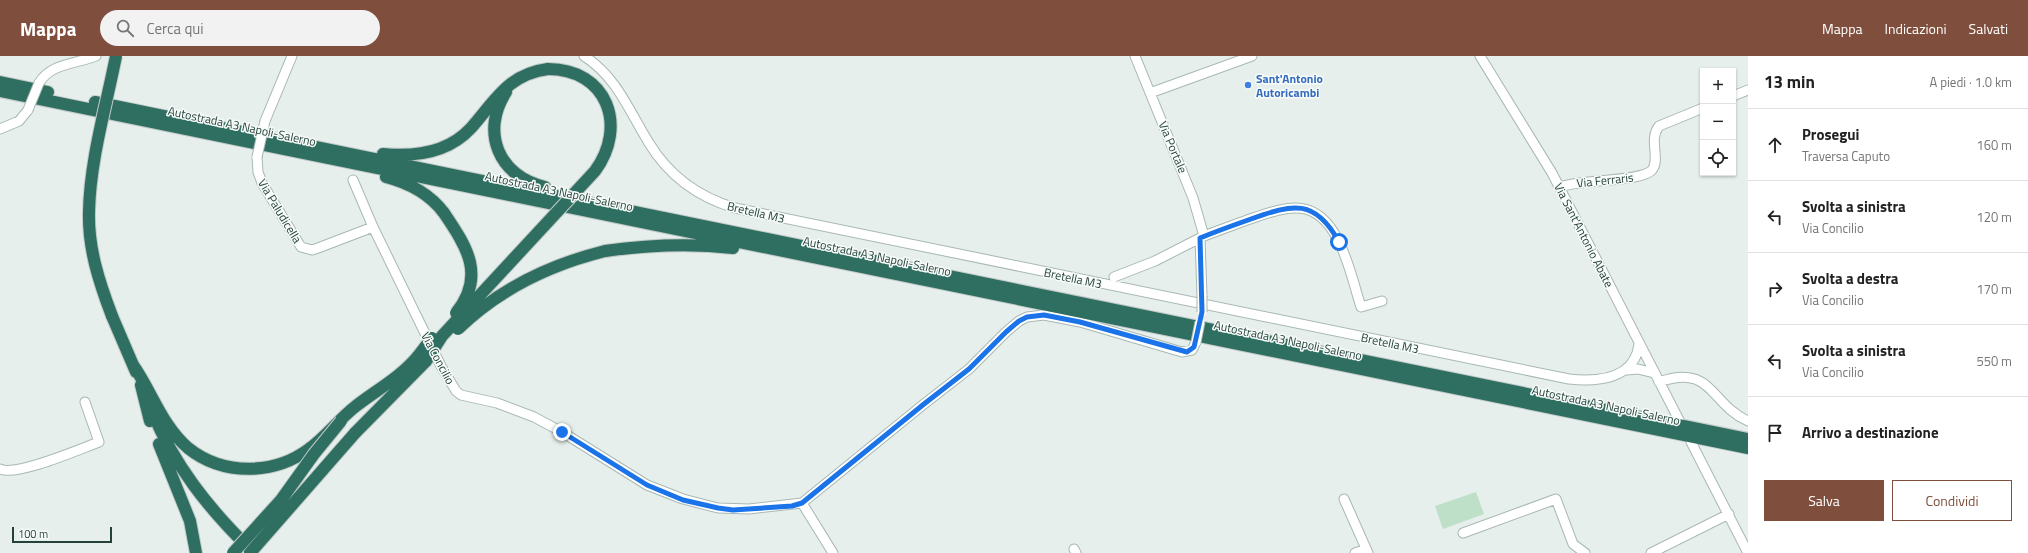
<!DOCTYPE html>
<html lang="it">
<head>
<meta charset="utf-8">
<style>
  :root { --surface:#fff; --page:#f2f2f2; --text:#222; --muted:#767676; --line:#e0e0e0; --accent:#804e3d }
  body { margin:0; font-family:"Titillium Web",sans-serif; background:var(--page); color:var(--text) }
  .controls { position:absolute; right:12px; top:12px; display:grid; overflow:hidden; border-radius:0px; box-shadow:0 1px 3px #0004 }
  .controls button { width:36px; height:36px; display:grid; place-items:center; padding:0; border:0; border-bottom:1px solid var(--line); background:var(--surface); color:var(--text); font:20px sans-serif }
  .scale { position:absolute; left:12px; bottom:10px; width:100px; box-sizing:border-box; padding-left:4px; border:2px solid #24423a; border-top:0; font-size:11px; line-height:14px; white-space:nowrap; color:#24423a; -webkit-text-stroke:3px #f7fbf9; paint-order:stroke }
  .stop { position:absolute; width:12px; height:12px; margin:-9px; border:3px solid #1a73e8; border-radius:50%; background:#fff }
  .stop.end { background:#1a73e8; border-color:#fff; box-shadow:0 1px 4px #0008 }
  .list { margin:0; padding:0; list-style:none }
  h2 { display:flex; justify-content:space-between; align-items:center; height:52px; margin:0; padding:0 16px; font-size:17px }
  h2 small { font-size:13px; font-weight:400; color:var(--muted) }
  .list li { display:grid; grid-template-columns:26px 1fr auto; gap:12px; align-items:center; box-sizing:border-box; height:72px; padding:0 16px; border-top:1px solid var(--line) }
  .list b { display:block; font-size:15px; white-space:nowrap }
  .list p { margin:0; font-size:13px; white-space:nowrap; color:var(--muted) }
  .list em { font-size:13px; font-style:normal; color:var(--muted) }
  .actions { display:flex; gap:8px; padding:12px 16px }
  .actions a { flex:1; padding:9px 0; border:1px solid var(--accent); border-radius:0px; text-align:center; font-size:14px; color:var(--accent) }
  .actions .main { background:var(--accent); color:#fff }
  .icon { flex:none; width:22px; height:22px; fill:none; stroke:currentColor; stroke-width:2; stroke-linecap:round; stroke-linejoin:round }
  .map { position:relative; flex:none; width:1748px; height:497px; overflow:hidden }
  header { display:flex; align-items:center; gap:24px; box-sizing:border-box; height:56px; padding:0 20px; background:var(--accent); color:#fff }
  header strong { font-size:19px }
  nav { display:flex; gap:22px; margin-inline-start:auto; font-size:14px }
  .search { width:280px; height:36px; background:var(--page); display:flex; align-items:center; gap:10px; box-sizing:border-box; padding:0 14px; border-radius:22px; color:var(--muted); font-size:15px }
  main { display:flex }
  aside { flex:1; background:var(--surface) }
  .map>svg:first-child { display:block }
  .green { fill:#bfe0c8 }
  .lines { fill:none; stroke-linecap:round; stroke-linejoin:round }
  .minor-casing { stroke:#a8b8b2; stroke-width:11 }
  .highway-casing { stroke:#c2cac8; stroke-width:14 }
  .minor { stroke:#fff; stroke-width:9 }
  .highway { stroke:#2f6f62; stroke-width:12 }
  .minor-bridge-casing { stroke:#a8b8b2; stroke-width:11; stroke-linecap:butt }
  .highway-bridge-casing { stroke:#c2cac8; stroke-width:14; stroke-linecap:butt }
  .minor-bridge { stroke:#fff; stroke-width:9 }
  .highway-bridge { stroke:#2f6f62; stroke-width:12 }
  .route { stroke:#1a73e8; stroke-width:5 }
  .shop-dot { fill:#3f7fe0; stroke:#f7fbf9; stroke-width:1.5 }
  .labels { text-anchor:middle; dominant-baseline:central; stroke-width:3; stroke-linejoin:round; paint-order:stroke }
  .shop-label { font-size:12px; font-weight:bold; fill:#366cbe; stroke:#f7fbf9; text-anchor:start }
  .street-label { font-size:12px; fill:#24423a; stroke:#f7fbf9 }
</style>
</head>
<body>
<header>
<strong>Mappa</strong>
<div class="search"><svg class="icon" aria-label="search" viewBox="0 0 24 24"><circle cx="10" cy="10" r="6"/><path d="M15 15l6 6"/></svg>Cerca qui</div>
<nav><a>Mappa</a><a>Indicazioni</a><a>Salvati</a></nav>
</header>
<main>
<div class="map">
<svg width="1748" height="497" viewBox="0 0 1748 497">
  <rect width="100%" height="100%" fill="#e6efeb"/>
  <path class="green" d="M1476 436 1484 458 1443 473 1435 450Z"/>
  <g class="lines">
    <g class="minor-casing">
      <path id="minor" d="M584 0C617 21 629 55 649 87 669 120 698 141 735 152L1569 323C1598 326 1635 323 1639 288
        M1480 0 1552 117 1679 364
        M39 27C51 7 76 8 96 0
        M1150 37 1252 0
        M1733 40 1748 34
        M265 65 292 0
        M0 73 19 65 28 54
        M257 101 258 116 262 127 301 191 312 194 318 192 373 171
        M353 124 373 171 441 310 456 335 461 339 497 347 534 361 562 376 647 429 683 443 718 452 749 453 802 447 924 348 969 313 1006 276 1019 265 1027 261 1044 259 1080 266 1182 296 1192 294 1196 286
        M1560 131C1580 123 1642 126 1652 114 1661 103 1648 84 1659 70L1703 52
        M1204 180C1220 174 1236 168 1253 162 1290 149 1317 142 1338 184 1349 205 1354 229 1361 251L1382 245
        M1200 182 1202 240
        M1114 221 1155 205 1204 180 1193 142 1135 0
        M1627 314 1638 313 1654 317
        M1659 326C1712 307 1710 348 1748 365
        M1691 386 1748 497
        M0 413C16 421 80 393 99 386L85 346
        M1344 443 1368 497
        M802 447 833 497
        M1463 477 1556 443 1573 488 1585 497
        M1074 493 1076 497
        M1355 497 1366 493
        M1651 497 1729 458"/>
    </g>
    <g class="highway-casing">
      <path id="highway" d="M0 26 48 36
        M0 35 1748 392
        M506 36C480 76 499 121 545 131
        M95 46 1748 383
        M383 98C414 101 448 97 471 72 495 45 508 18 548 13
        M386 121C409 127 430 138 444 157
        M605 195C648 189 690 187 733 192
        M112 260 136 316
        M133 309C152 336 162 370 188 392 223 420 274 419 309 393 326 381 339 363 356 350 378 333 401 321 419 299
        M141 329 150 365
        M152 355C174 409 208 452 250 493
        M355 377 426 305
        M159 388 190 465 196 497"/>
    </g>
    <use href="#minor" class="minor"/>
    <use href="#highway" class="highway"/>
    <g class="minor-bridge-casing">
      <path id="minor-bridge" d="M28 54 39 27
        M257 101 265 65
        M1202 256V240
        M1196 286 1200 266"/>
    </g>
    <g class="highway-bridge-casing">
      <path id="highway-bridge" d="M444 157C467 191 486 220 456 257
        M112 260C99 226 88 192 89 156 90 104 106 51 116 0
        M458 273C499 233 549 209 605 195
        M419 299 432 282
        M426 305 442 280 595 115C628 70 607 13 548 13
        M233 497 281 444 314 398 341 365
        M250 497 355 377"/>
    </g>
    <use href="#minor-bridge" class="minor-bridge"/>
    <use href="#highway-bridge" class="highway-bridge"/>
  </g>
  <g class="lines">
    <path class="route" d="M562 376 647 429 683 444 718 452 733 454 792 450 802 447 924 348 969 313 1006 276 1019 265 1027 261 1044 259 1080 266 1187 296 1194 291 1202 256 1200 182C1217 175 1234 169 1251 163 1293 148 1315 142 1339 186"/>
  </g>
  <circle class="shop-dot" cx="1248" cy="29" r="4"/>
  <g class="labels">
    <g class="shop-label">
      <text x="1256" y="22">Sant'Antonio<tspan x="1256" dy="14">Autoricambi</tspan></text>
    </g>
    <g class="street-label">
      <text transform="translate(242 70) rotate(12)">Autostrada A3 Napoli-Salerno</text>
      <text transform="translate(1173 91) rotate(67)">Via Portale</text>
      <text transform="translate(1605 124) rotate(-6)">Via Ferraris</text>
      <text transform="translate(559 135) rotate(12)">Autostrada A3 Napoli-Salerno</text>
      <text transform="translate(280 155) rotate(59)">Via Paludicella</text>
      <text transform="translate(756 156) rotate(13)">Bretella M3</text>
      <text transform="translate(1584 179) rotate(63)">Via Sant'Antonio Abate</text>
      <text transform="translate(877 200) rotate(12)">Autostrada A3 Napoli-Salerno</text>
      <text transform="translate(1073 222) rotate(12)">Bretella M3</text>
      <text transform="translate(1288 284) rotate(12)">Autostrada A3 Napoli-Salerno</text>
      <text transform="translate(1390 287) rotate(12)">Bretella M3</text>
      <text transform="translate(438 302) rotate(62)">Via Concilio</text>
      <text transform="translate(1606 349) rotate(12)">Autostrada A3 Napoli-Salerno</text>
    </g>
  </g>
</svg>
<div class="controls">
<button>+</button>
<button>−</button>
<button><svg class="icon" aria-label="locate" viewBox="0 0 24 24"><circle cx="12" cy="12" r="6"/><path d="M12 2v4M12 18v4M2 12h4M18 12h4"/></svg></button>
</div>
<div class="scale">100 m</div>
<div class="stop" style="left:1339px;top:186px"></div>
<div class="stop end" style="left:562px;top:376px"></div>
</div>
<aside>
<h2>13 min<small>A piedi · 1.0 km</small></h2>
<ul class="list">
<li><svg class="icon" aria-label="ahead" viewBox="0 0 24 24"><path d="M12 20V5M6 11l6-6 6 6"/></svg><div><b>Prosegui</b><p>Traversa Caputo</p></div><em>160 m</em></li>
<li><svg class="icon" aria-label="left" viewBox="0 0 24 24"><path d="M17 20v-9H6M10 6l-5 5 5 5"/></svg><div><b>Svolta a sinistra</b><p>Via Concilio</p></div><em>120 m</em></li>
<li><svg class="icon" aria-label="right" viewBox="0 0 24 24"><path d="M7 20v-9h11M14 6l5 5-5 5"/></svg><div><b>Svolta a destra</b><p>Via Concilio</p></div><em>170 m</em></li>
<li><svg class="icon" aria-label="left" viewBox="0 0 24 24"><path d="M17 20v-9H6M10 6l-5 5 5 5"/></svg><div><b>Svolta a sinistra</b><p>Via Concilio</p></div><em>550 m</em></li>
<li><svg class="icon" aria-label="arrive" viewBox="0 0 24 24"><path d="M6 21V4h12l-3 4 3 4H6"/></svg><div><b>Arrivo a destinazione</b></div></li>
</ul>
<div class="actions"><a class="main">Salva</a><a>Condividi</a></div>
</aside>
</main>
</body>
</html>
